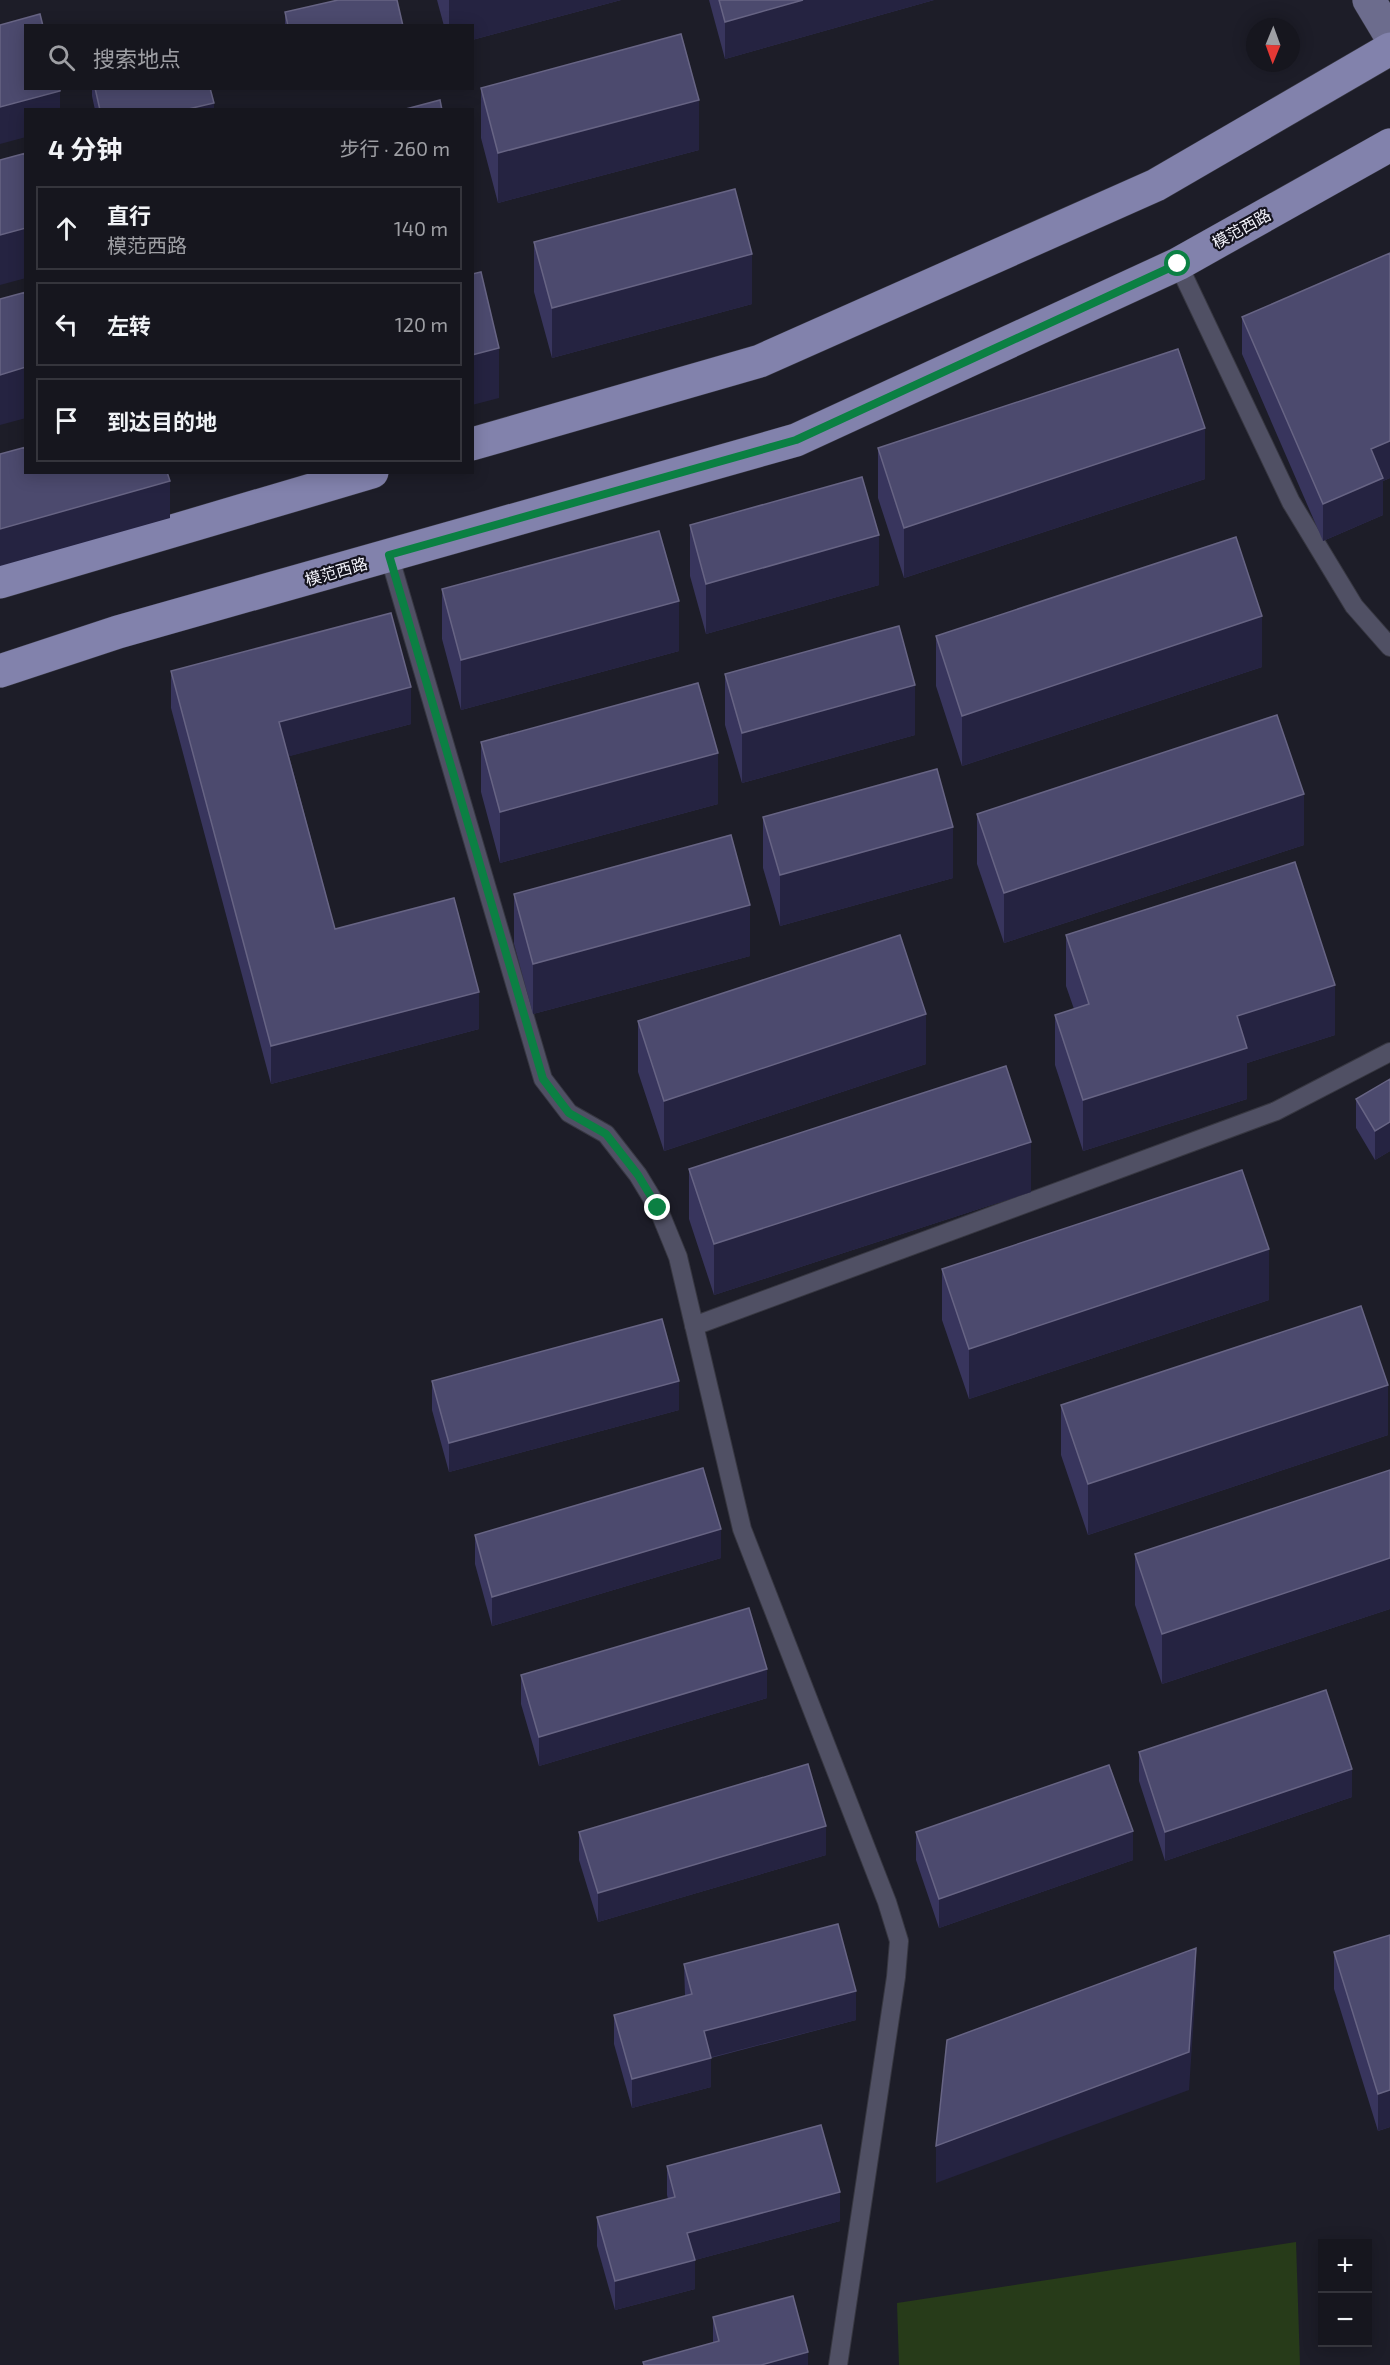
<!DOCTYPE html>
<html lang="zh">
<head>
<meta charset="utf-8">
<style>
  :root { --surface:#16161e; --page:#23232b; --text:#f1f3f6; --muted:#9e9fa4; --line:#35353c }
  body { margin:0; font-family:"Exo 2","Noto Sans SC",sans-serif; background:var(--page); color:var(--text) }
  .controls { position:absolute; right:18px; bottom:18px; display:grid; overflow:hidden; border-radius:0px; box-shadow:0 3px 15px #0003 }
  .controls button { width:54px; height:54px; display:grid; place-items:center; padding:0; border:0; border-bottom:2px solid var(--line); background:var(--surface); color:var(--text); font:30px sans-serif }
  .compass { position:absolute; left:1246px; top:18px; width:54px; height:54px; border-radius:50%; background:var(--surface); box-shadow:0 3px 15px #0003; rotate:181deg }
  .stop { position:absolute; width:18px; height:18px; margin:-14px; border:4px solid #0b8043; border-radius:50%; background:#fff }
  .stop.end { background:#0b8043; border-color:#fff; box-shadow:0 2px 6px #0008 }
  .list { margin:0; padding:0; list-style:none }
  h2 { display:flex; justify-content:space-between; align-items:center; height:78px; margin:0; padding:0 24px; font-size:26px }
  h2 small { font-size:20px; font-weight:400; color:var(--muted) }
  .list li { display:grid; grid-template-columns:39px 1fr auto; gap:18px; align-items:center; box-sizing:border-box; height:84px; margin:0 12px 12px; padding:0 12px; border:2px solid var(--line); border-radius:0px }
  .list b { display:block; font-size:22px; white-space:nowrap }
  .list p { margin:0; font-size:20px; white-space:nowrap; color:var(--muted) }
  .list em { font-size:20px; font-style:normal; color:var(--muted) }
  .icon { flex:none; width:33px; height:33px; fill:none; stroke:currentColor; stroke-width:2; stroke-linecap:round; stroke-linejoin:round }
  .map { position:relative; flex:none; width:1390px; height:2365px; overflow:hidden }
  .search { position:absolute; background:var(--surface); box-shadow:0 3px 15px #0003; left:24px; top:24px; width:450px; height:66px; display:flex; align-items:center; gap:15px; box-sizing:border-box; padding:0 21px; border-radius:0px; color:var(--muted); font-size:22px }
  .panel { position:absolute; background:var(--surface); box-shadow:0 3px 15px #0003; left:24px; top:108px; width:450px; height:366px; border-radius:0px }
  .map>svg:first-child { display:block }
  .green { fill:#273b19 }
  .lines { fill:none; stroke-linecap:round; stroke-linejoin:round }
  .lane-casing { stroke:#373741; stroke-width:20 }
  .secondary-casing { stroke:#373741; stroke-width:34 }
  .primary-casing { stroke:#373741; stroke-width:34 }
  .lane { stroke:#505064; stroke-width:18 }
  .secondary { stroke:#6c6c8d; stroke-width:33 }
  .primary { stroke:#8282ac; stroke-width:33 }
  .wall { fill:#38355d }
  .shaded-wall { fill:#252341 }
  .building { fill:#4c4a6e; stroke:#676484; stroke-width:1.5 }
  .route { stroke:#0b8043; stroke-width:8 }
  .labels { text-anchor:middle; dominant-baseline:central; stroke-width:4.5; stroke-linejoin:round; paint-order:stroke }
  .street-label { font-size:16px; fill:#f4f4fc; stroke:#14131e }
</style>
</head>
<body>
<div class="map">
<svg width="1390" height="2365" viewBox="0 0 1390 2365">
  <rect width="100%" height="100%" fill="#1d1d28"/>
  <path class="green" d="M1296 2242 1300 2365H899L897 2303Z"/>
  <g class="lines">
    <g class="lane-casing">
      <path id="lane" d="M1178 264 1291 502 1354 606 1390 647
        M389 555 543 1079 569 1113 606 1134 638 1175 658 1208 678 1257 742 1529 887 1902 899 1941 896 1977 838 2365
        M694 1326 1276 1111 1390 1052"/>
    </g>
    <g class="secondary-casing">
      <path id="secondary" d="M1369 0 1390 35"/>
    </g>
    <g class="primary-casing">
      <path id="primary" d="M472 444 760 361 1156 185 1390 49
        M0 582 372 472
        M0 671 118 632 796 440 1178 264 1390 145"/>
    </g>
    <use href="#lane" class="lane"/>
    <use href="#secondary" class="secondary"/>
    <use href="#primary" class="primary"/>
  </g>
  <path class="wall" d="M437 0H621L472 40V26H444Z
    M709 0H934L725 59Z
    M285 12 403 26H285Z
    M92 88H210L214 110H95L92 96Z
    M481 88 699 150 498 203 481 138Z
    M534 242 752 304 552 358 534 292Z
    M1390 253V478L1383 481V515L1323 541 1242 354V317Z
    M878 448 1205 479 904 578 878 498Z
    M690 525 879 585 706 634 690 576Z
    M442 589 679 651 461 710 442 639Z
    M936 636 1262 667 962 766 936 686Z
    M171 671 411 724 289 756 335 929 479 1029 271 1084 171 708Z
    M725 674 915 735 742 783 725 725Z
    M481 742 718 804 500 863 481 792Z
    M977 814 1304 845 1004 943 977 864Z
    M763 817 953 878 780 926 763 868Z
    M514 894 750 956 533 1014 514 944Z
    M1066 935 1335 1035 1247 1063V1099L1083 1151 1055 1065V1015L1074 1009 1066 986Z
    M638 1021 926 1064 664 1151 638 1072Z
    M1390 1079V1151L1375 1160 1356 1128V1099Z
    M689 1169 1031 1192 714 1295 689 1219Z
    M942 1269 1269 1300 969 1399 942 1320Z
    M432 1381 679 1410 449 1472 432 1410Z
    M1061 1405 1388 1435 1088 1535 1061 1455Z
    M1390 1470V1609L1162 1684 1135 1605V1554Z
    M475 1535 721 1558 492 1626 475 1564Z
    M521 1675 767 1698 539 1766 521 1704Z
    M1139 1752 1352 1797 1165 1861 1139 1781Z
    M579 1832 826 1855 598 1922 579 1860Z
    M916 1832 1133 1860 939 1928 916 1860Z
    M1390 1935V2127L1378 2131 1334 1989V1952Z
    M684 1964 856 2020 711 2058V2087L632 2108 614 2044V2015L685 1996Z
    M667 2166 840 2221 695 2260V2289L615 2310 597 2246V2217L668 2199 667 2195Z
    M713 2317 808 2365H643V2362L713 2343Z"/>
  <path class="shaded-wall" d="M449 0H621L472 40V26H449Z
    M803 0H934L725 59V22Z
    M60 91V110H26V137L0 144V107Z
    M699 100V150L498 203V153Z
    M214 103V110H184Z
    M26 228V278L0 285V235Z
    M752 254V304L552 358V308Z
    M499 348V398L472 405V355Z
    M26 367V418L0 425V375Z
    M1205 428V479L904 578V528Z
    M1390 441V478L1383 481V515L1323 541V504L1371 449Z
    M170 481V518L0 566V529Z
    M879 535V585L706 634V584Z
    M679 601V651L461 710V660Z
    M1262 616V667L962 766V716Z
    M915 685V735L742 783V733Z
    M411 687V724L279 759V722Z
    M718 753V804L500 863V812Z
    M1304 794V845L1004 943V893Z
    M953 827V878L780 926V875Z
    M750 905V956L533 1014V964Z
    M1335 985V1035L1247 1063V1099L1083 1151V1100L1237 1016Z
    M479 992V1029L271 1084V1046Z
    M926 1014V1064L664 1151V1101Z
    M1390 1122V1151L1375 1160V1131Z
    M1031 1142V1192L714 1295V1244Z
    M1269 1249V1300L969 1399V1349Z
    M679 1381V1410L449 1472V1443Z
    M1388 1385V1435L1088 1535V1484Z
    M721 1529V1558L492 1626V1597Z
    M1390 1558V1609L1162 1684V1634Z
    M767 1669V1698L539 1766V1737Z
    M1352 1769V1797L1165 1861V1832Z
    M826 1826V1855L598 1922V1893Z
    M1133 1831V1860L939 1928V1899Z
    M1196 1948V1985L1189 2090 936 2183V2146Z
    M856 1991V2020L704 2059V2031Z
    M711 2058V2087L632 2108V2079Z
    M1390 2090V2127L1378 2131V2094Z
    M840 2192V2221L695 2260V2289L615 2310V2281L687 2233Z
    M808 2352V2365H761Z"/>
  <path class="building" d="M338 0H397L403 26H288L285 12Z
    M719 0H803L725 22Z
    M40 14 43 26H26V88H60V91L0 107V25Z
    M681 34 699 100 498 153 481 88Z
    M95 88H210L214 103 184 110H100Z
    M440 100 442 110H402Z
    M26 153V228L0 235V160Z
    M735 189 752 254 552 308 534 242Z
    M1390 253V441L1371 449 1383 478 1323 504 1242 317Z
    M481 272 499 348 472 355V274Z
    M26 292V367L0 375V299Z
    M1178 349 1205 428 904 528 878 448Z
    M26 447V472H167L170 481 0 529V454Z
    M862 477 879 535 706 584 690 525Z
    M659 531 679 601 461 660 442 589Z
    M1236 537 1262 616 962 716 936 636Z
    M391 613 411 687 279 722 335 929 454 898 479 992 271 1046 171 671Z
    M899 626 915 685 742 733 725 674Z
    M698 683 718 753 500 812 481 742Z
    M1277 715 1304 794 1004 893 977 814Z
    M937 769 953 827 780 875 763 817Z
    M731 835 750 905 533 964 514 894Z
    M1295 862 1335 985 1237 1016 1247 1048 1083 1100 1055 1015 1089 1004 1066 935Z
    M900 935 926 1014 664 1101 638 1021Z
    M1006 1066 1031 1142 714 1244 689 1169Z
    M1390 1079V1122L1375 1131 1356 1099Z
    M1242 1170 1269 1249 969 1349 942 1269Z
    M1361 1306 1388 1385 1088 1484 1061 1405Z
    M662 1319 679 1381 449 1443 432 1381Z
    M703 1468 721 1529 492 1597 475 1535Z
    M1390 1470V1558L1162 1634 1135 1554Z
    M749 1608 767 1669 539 1737 521 1675Z
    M1326 1690 1352 1769 1165 1832 1139 1752Z
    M808 1764 826 1826 598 1893 579 1832Z
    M1109 1765 1133 1831 939 1899 916 1832Z
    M838 1924 856 1991 704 2031 711 2058 632 2079 614 2015 692 1994 684 1964Z
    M1390 1935V2090L1378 2094 1334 1952Z
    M1196 1948 1189 2052 936 2146 947 2040Z
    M821 2125 840 2192 687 2233 695 2260 615 2281 597 2217 675 2197 667 2166Z
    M793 2296 808 2352 761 2365H644L643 2362 719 2341 713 2317Z"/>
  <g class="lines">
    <path class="route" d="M658 1208 638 1175 606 1134 569 1113 543 1079 389 555 796 440 1178 264"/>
  </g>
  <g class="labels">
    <g class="street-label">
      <text transform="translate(1241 228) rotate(-29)">模范西路</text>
      <text transform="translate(336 571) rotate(-16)">模范西路</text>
    </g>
  </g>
</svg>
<div class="controls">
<button>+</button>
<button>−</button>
</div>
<svg class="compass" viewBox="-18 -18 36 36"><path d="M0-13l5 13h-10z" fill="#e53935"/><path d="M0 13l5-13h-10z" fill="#9e9fa4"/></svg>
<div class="stop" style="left:1178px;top:264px"></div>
<div class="stop end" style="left:658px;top:1208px"></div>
<div class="search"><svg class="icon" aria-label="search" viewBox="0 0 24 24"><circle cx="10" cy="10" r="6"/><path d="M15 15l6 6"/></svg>搜索地点</div>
<section class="panel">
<h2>4 分钟<small>步行 · 260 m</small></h2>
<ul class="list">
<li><svg class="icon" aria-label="ahead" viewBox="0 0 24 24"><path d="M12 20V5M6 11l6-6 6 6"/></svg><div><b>直行</b><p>模范西路</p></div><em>140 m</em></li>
<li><svg class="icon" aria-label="left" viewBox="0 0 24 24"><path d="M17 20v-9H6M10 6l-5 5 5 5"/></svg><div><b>左转</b></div><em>120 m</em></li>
<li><svg class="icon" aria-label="arrive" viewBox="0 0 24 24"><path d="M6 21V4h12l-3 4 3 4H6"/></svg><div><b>到达目的地</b></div></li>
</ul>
</section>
</div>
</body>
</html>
